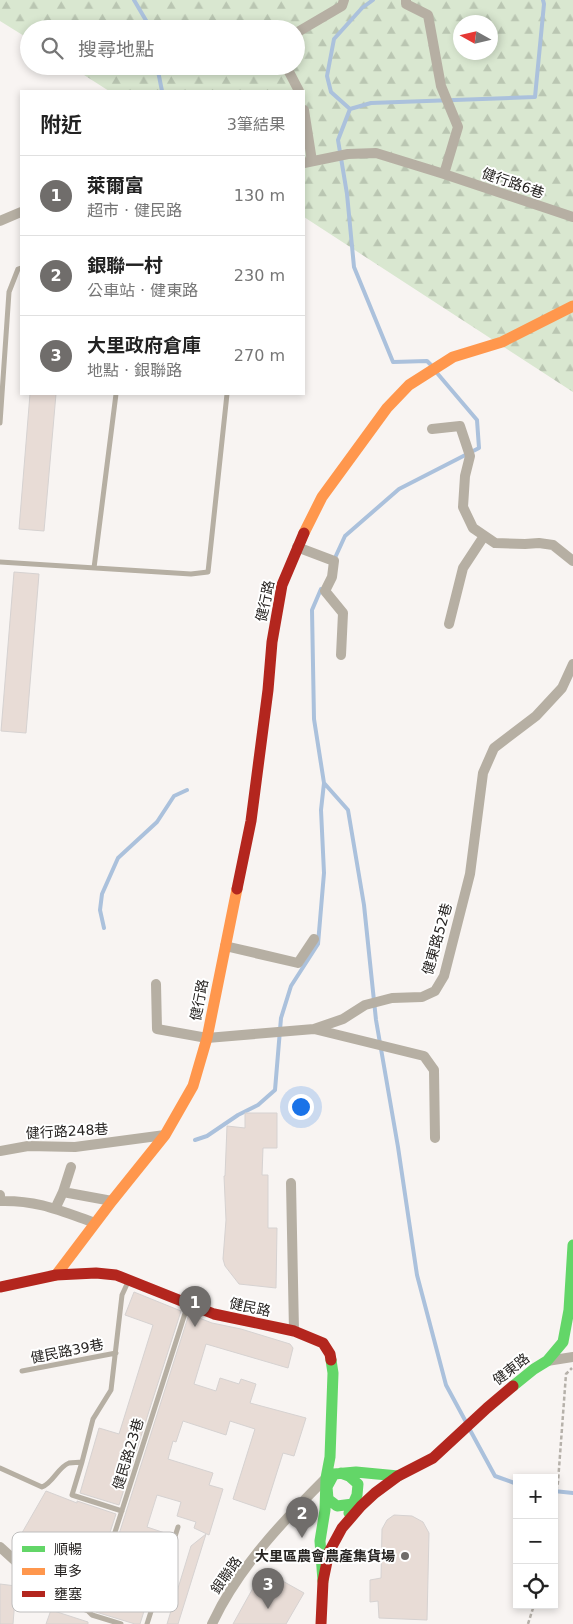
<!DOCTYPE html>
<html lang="zh-TW">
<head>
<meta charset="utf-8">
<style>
  :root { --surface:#fff; --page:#f2f2f2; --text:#222; --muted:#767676; --line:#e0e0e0; --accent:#706d6b }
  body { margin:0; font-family:"DejaVu Sans","Noto Sans TC",sans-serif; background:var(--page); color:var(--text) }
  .controls { position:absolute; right:15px; bottom:15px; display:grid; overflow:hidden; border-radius:0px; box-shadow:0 2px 8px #0003 }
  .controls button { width:45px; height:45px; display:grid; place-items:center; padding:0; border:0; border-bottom:1px solid var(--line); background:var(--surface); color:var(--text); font:25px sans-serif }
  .compass { position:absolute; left:453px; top:15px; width:45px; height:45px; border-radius:50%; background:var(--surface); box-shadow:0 2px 8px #0003; rotate:278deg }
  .you { position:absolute; left:300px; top:1106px; width:18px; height:18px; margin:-12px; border:4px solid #fff; border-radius:50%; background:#1a73e8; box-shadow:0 0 0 8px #1a73e833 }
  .badge { display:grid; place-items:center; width:32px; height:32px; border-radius:50%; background:var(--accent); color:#fff; font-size:16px; font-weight:700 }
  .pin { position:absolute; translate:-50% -41px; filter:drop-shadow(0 1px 2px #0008) }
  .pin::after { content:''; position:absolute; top:26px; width:18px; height:15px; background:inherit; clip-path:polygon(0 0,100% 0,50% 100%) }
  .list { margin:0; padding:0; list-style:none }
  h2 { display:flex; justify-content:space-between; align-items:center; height:65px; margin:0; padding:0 20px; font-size:21px }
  h2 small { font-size:16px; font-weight:400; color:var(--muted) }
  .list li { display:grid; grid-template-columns:32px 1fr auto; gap:15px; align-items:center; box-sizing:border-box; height:80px; padding:0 20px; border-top:1px solid var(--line) }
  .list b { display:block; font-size:19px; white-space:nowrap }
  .list p { margin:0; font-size:16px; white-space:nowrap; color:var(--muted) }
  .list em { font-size:16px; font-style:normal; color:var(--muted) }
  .icon { flex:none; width:28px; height:28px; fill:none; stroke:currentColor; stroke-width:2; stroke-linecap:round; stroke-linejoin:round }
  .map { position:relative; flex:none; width:573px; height:1624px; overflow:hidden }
  .search { position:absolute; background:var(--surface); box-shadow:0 2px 8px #0003; left:20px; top:20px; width:285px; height:55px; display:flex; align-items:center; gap:12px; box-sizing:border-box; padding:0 18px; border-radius:28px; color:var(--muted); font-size:19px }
  .panel { position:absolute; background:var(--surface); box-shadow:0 2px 8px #0003; left:20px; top:90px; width:285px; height:305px; border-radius:0px }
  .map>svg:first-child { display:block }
  .forest { fill:url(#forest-firs); fill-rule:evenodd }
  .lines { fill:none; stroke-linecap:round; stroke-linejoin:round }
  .stream { stroke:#abc1dc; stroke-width:4 }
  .building { fill:#e8dcd6; stroke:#d6d2d1 }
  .path { stroke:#b6b1aa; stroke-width:2.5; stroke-dasharray:4 2.5; stroke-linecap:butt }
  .lane { stroke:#b6afa3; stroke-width:5 }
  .street { stroke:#b6afa3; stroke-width:10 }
  .fast { stroke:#63d668; stroke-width:11 }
  .slow { stroke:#ff974d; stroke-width:11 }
  .jam { stroke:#b3261e; stroke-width:11 }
  .poi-dot { fill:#706d6b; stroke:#fff; stroke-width:2 }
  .labels { text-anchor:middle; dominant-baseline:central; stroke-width:4; stroke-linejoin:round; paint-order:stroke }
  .street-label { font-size:14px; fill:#272422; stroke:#fff }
  .poi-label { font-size:14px; font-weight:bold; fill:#272422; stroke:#fff; text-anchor:end }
  .key { fill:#fff; stroke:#bebdbd; stroke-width:1 }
  .key-label { font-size:14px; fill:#272422 }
</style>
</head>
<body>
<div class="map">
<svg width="573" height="1624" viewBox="0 0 573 1624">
  <defs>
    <pattern id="forest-firs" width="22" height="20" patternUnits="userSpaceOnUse" patternTransform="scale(1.25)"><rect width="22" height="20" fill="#d9e7d0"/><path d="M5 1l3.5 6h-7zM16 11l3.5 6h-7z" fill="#bac6b2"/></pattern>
  </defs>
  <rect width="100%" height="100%" fill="#f8f4f2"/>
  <path class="forest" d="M0 0H573V392L304 217V91H109L70 66H296V29H29V39L0 21ZM460 22H490V52H460Z"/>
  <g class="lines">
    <path class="stream" d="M134 0 151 29
      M157 66 162 91
      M350 109 331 92 327 76 334 39 362 8 373 0
      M431 365 427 361 393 362 354 267 347 194 338 140 350 109 371 103 535 97 544 4 543 0
      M334 560 345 536 399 489 479 448 477 420 437 373
      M321 589 312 610 314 719 324 783 348 810 364 905 376 1020 398 1147 417 1275 446 1385 466 1422
      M104 928 100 910 102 894 118 858 157 822 174 796 187 790
      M195 1140 207 1136 238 1115 258 1105 275 1090 281 1018 291 986 318 944 324 873 321 810 324 783
      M470 1430 495 1476 517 1484
      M554 1491 573 1493"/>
  </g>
  <path class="building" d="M30 394H56L44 531 19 529Z
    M14 572 39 574 26 733 1 731Z
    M245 1113H277V1148H263L262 1175H268V1228H277L276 1288 239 1284 225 1266 223 1259 226 1220 224 1176H225L227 1126 245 1128Z
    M134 1292 181 1311 119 1505 80 1493 99 1428 119 1434 153 1325 125 1315Z
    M189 1314 212 1323 241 1329 290 1344 293 1348 288 1368 206 1344 194 1384 216 1391 220 1378 239 1384 241 1379 256 1384 250 1403 306 1418 294 1456 283 1453 265 1510 233 1499 255 1429 230 1421 226 1435 183 1421 176 1442 173 1441 168 1459 213 1473 209 1485 223 1489 209 1535 194 1528 196 1522 177 1516 181 1502 157 1495 147 1527 168 1534 140 1624H135L96 1612 101 1594H100Z
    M46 1491 77 1503V1501L116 1514 91 1591 45 1578 50 1563 15 1545Z
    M394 1515 412 1516 423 1522 429 1533 427 1620 379 1618 378 1601 370 1602V1580L381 1578 382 1529 387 1520Z
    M206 1534 178 1624H167L191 1546Z
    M263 1570 304 1593 286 1624H233Z
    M0 1584 16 1586 13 1624H0Z
    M51 1610 88 1622V1624H46Z"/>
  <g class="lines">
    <path class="path" d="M554 1504 558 1482 566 1374 572 1368
      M528 1624 534 1605"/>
    <path class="lane" d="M0 423 9 292 18 269 21 268
      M0 562 191 574 208 572 227 394
      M94 568 116 394
      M22 1371 116 1353
      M82 1462 72 1495 122 1511
      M0 1468 42 1487C53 1483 58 1467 69 1463 73 1462 78 1463 82 1462L93 1419 111 1390 122 1295 128 1282
      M32 1576 58 1599 88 1611 92 1615 121 1624
      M88 1611 92 1604 188 1304
      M147 1624 178 1527"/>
    <path class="street" d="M406 0V4L428 15 441 86 458 127 444 174
      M296 33 342 6 344 0
      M286 66 299 91
      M304 110 312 161
      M304 163 348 154 376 153 444 174 573 217
      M0 221 21 212
      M432 429 460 426 470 456 465 476 463 507 473 528 495 543 525 544 539 543 553 545 573 561
      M297 547 334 561 332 577 325 591 343 613 341 655
      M449 624 463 568 484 536
      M225 946 298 963 314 939
      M156 984 157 1029 207 1038 314 1029 343 1019 365 1005 392 998 422 997 435 991 444 976 470 874 483 773 494 748 536 716 562 688 573 664
      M314 1029 424 1056 434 1070 435 1138
      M0 1151 28 1146 75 1147 165 1135
      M291 1183 294 1331
      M63 1192 112 1201
      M0 1195V1201C38 1200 61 1211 95 1223
      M55 1209 63 1192 71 1167
      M547 1361 573 1357
      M0 1547 32 1576
      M212 1624C238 1568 283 1521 326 1478"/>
    <path class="fast" d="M513 1386 534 1369 547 1361 563 1342 569 1310 573 1245
      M341 1473 349 1476 358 1484 357 1495 349 1513
      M353 1504 337 1506 328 1499 327 1487 334 1474 356 1472 398 1476
      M323 1581 320 1541 325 1510 326 1478 330 1457 333 1373 331 1360"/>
    <path class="slow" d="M304 533 322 497 387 408 409 385 453 357 502 342 573 306
      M56 1275 112 1201 165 1135 193 1086 207 1038 237 889"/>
    <path class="jam" d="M237 889 251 821 268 690 272 642 282 585 304 533
      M0 1287 56 1275 96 1273 116 1275 214 1314 294 1331 323 1343 330 1354 331 1360
      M321 1624 323 1581 329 1552 342 1528 361 1506 375 1493 398 1476 433 1458 487 1408 513 1386"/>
  </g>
  <circle class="poi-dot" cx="405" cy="1556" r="5"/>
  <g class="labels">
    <g class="street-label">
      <text transform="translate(513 183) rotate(19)">健行路6巷</text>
      <text transform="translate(265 601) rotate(-78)">健行路</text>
      <text transform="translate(437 939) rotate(-74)">健東路52巷</text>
      <text transform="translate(199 1000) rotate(-79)">健行路</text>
      <text transform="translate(67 1131) rotate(-3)">健行路248巷</text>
      <text transform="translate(250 1307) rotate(12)">健民路</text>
      <text transform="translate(67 1351) rotate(-11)">健民路39巷</text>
      <text transform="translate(511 1369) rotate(-38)">健東路</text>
      <text transform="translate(128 1454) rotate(-73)">健民路23巷</text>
      <text transform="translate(226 1575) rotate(-55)">銀聯路</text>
    </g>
    <g class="poi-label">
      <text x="395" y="1556">大里區農會農產集貨場</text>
    </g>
  </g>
  <rect x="12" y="1532" width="166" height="80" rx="8" class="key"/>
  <rect x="22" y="1546" width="23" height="6" fill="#63d668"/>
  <rect x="22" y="1568" width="23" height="7" fill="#ff974d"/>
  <rect x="22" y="1591" width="23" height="6" fill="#b3261e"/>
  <g class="key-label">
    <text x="54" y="1554">順暢</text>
    <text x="54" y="1576">車多</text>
    <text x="54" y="1599">壅塞</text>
  </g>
</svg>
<div class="controls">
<button>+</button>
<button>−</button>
<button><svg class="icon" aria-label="locate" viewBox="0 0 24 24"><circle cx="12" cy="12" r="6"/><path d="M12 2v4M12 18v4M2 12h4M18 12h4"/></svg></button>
</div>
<svg class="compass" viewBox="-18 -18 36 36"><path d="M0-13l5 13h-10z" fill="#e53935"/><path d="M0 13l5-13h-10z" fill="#767676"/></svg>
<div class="you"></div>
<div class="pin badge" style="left:195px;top:1327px">1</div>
<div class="pin badge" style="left:302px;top:1538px">2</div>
<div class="pin badge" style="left:268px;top:1609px">3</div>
<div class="search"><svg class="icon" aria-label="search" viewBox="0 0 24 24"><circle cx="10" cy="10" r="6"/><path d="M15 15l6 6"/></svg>搜尋地點</div>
<section class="panel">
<h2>附近<small>3筆結果</small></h2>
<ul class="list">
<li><span class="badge">1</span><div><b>萊爾富</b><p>超市 · 健民路</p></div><em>130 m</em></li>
<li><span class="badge">2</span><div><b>銀聯一村</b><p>公車站 · 健東路</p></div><em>230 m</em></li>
<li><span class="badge">3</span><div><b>大里政府倉庫</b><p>地點 · 銀聯路</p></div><em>270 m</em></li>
</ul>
</section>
</div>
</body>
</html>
